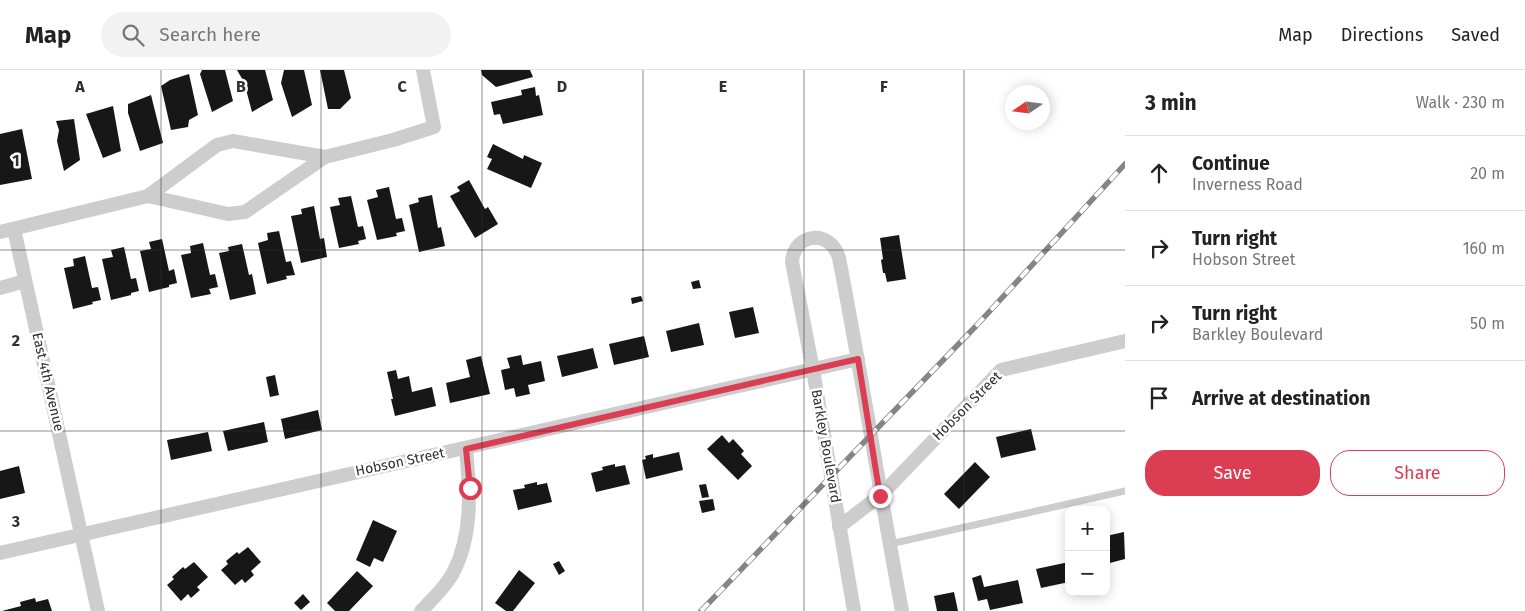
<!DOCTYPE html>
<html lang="en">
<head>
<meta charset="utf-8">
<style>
  :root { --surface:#fff; --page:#f2f2f2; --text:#222; --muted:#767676; --line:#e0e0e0; --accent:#db3d53 }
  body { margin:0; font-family:"Fira Sans",sans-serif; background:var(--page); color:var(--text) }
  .controls { position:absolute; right:15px; bottom:15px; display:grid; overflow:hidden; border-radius:10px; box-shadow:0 2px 12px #0003 }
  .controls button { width:45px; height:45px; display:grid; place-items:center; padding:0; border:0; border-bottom:1px solid var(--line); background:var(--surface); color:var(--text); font:25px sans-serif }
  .compass { position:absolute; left:1005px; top:15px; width:45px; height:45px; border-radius:50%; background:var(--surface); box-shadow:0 2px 12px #0003; rotate:257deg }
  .stop { position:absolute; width:15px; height:15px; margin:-11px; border:4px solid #db3d53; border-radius:50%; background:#fff }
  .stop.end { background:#db3d53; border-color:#fff; box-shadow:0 1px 5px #0008 }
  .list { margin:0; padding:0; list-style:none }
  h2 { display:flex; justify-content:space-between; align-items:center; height:65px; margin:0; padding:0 20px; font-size:21px }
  h2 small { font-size:16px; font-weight:400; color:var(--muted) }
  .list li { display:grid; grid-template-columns:32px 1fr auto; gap:15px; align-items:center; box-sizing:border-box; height:75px; padding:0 20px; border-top:1px solid var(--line) }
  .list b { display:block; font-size:19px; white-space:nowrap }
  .list p { margin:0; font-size:16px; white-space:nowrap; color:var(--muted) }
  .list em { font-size:16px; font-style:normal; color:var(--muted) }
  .actions { display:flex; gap:10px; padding:15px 20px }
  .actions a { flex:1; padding:11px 0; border:1px solid var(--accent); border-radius:20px; text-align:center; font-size:18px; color:var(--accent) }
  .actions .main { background:var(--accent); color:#fff }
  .icon { flex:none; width:28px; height:28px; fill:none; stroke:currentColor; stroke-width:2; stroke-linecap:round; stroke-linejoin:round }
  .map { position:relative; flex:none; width:1125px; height:541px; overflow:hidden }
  header { display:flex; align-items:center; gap:30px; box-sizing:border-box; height:70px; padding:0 25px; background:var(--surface); border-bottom:1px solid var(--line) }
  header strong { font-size:24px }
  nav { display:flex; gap:28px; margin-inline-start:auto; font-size:18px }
  .search { width:350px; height:45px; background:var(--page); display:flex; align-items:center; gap:12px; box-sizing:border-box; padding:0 18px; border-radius:28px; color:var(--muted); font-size:19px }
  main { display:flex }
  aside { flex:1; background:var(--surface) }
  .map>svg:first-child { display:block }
  .building { fill:#171717 }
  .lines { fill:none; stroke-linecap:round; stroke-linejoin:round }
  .lane { stroke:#cdcdcd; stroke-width:7 }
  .street { stroke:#cdcdcd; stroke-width:14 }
  .rail-casing { stroke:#858585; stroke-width:5.5 }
  .rail { stroke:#fff; stroke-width:4; stroke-dasharray:11; stroke-linecap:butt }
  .route { stroke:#db3d53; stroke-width:6 }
  .grid { fill:none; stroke:#303030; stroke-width:1; stroke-opacity:0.55 }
  .labels { text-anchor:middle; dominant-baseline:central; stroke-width:5; stroke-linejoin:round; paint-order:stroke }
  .street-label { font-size:14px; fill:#303030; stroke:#fff }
  .grid-label { font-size:16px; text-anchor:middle; font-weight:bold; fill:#303030; stroke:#fff; stroke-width:5; stroke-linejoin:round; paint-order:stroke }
</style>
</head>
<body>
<header>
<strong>Map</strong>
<div class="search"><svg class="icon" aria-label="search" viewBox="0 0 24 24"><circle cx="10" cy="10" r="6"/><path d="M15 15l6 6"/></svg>Search here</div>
<nav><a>Map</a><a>Directions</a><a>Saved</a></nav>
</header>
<main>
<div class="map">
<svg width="1125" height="541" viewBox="0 0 1125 541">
  <rect width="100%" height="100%" fill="#fff"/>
  <path class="building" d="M202 0H225L233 31 212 42 200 4Z
    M237 0H265L273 30 252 42 244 12Z
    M284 0H304L312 35 292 47 281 13Z
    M320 0H344L351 28 340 39H328Z
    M481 0H530L533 7 496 17 482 5Z
    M189 4 198 45 189 50 188 57 171 60 161 16 170 10Z
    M535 17 536 26 539 25 543 45 503 54 500 44 494 45 491 32 522 25 521 20Z
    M151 25 163 73 140 81 128 43V34Z
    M113 36 121 81 103 88 86 44Z
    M74 49 80 90 64 101 57 71 59 60 56 51Z
    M22 59 32 109 0 115V64Z
    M493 74 523 89 524 85 542 93 531 118 487 99 492 89 487 87Z
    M469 110 485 139 488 137 498 154 475 168 450 126 460 121 457 117Z
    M389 117 396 149 402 148 405 161 396 163 397 166 377 170 367 130 378 127 376 120Z
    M432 125 438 158 441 157 445 176 419 182 409 135 419 132 418 128Z
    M351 126 358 157 363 156 366 169 358 171 359 174 339 178 330 137 340 135 338 128Z
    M314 136 320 169 324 168 327 187 301 193 291 146 302 144 301 139Z
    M279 161 286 192 291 191 295 205 286 206 287 209 267 214 258 173 268 170 267 163Z
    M899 165 906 209 887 212 885 203H883L881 190 883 189 880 168Z
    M162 169 169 201 174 199 177 213 169 215V217L149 222 140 181 151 179 149 172Z
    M203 173 210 205 215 204 218 217 209 219 211 224 191 228 181 185 191 183 190 176Z
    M242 174 249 205 252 204 256 224 230 230 219 183 229 181 228 177Z
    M124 177 131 209 136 208 139 221 131 223V225L111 230 102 189 113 187 111 180Z
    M85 186 92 218 98 217 101 230 92 232 93 234 73 239 64 198 74 196 73 189Z
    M699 210 701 218 693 219 691 212Z
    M641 226 643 231 632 234 631 228Z
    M753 237 759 263 735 268 729 242Z
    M699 253 704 275 671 282 666 261Z
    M644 266 649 287 614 295 609 274Z
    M593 278 598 298 562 307 557 286Z
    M521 285 523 295 541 291 545 311 528 315 530 324 516 327 514 318 505 320 501 300 510 298 507 288Z
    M481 286 490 324 450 333 446 313 470 307 466 290Z
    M396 300 398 309 409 306 412 322 432 317 436 336 395 346 391 329H393L387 302Z
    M275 305 279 325 270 327 266 307Z
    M318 340 322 360 285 369 281 349Z
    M264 352 268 372 228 381 223 361Z
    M1031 359 1036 380 1001 388 996 367Z
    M208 362 212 381 171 390 167 370Z
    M722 365 729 373 733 369 744 381 741 384 752 396 738 410 707 379Z
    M679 382 683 400 646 409 642 390 646 389 645 386 653 384V388Z
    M975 392 990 407 959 439 944 424Z
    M615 394V397L625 395 630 414 596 422 591 403 603 400 602 397Z
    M19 396 25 423 0 429V401Z
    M537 412V415L547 413 552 432 518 440 513 420 525 418 524 415Z
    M706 414 709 427 702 428 699 415Z
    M713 429 715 440 702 443 699 431Z
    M373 450 397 461 383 492 374 488 370 497 356 490Z
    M1124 462 1125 489 1106 494V466Z
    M248 477 261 492 251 501 254 505 245 513 242 509 235 515 221 500 228 494 226 491 237 482 239 484Z
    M559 491 565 501 559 505 553 494Z
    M194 492 208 507 197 517 200 520 191 528 188 524 181 531 167 515 174 509 172 507 183 497 185 499Z
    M1069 492V512L1041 518 1036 499Z
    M519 500 535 513 513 541H506L495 533Z
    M357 501 373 516 349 541H335L327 533Z
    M981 505 984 517 1018 510 1023 533 990 540 987 529 978 531 972 508Z
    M954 522 958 541H937L934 526Z
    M303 524 310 532 301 540 294 533Z
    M35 528 36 532 48 529 52 541H2L21 536 20 532Z"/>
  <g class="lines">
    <path class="lane" d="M890 474 1125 421"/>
    <path class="street" d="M148 126 228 144 245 142 325 87
      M14 159 98 541
      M0 162 148 126 217 75 233 71 325 87 393 70 434 57 423 0
      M0 218 25 211
      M839 457 882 424 1001 300 1125 271
      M0 483 858 289
      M421 541C432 530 446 516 453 503 473 465 470 420 466 379
      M854 541 813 300 792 192C794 162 831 159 839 188 862 306 880 424 902 541"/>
    <g class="rail-casing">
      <path id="rail" d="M701 541 977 255 1125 94"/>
    </g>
    <use href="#rail" class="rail"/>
  </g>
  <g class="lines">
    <path class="route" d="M470 418 466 379 858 289 880 426"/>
  </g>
  <path class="grid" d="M161 0V541M321 0V541M482 0V541M643 0V541M804 0V541M964 0V541M0 180H1125M0 361H1125"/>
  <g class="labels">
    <g class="street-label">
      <text transform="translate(48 312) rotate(77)">East 4th Avenue</text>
      <text transform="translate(967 336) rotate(-45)">Hobson Street</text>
      <text transform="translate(826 376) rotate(80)">Barkley Boulevard</text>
      <text transform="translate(400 392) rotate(-12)">Hobson Street</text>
    </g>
  </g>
  <g class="grid-label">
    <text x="80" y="22">A</text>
    <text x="241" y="22">B</text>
    <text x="402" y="22">C</text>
    <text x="562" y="22">D</text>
    <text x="723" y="22">E</text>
    <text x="884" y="22">F</text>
    <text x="16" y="96">1</text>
    <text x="16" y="276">2</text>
    <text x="16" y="457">3</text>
  </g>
</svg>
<div class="controls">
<button>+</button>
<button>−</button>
</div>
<svg class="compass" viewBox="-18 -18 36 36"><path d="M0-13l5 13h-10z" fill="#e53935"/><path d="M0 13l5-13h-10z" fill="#767676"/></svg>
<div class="stop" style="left:470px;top:418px"></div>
<div class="stop end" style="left:880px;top:426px"></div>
</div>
<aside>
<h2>3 min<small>Walk · 230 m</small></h2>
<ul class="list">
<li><svg class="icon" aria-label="ahead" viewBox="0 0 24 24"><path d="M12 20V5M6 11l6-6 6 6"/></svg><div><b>Continue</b><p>Inverness Road</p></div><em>20 m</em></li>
<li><svg class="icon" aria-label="right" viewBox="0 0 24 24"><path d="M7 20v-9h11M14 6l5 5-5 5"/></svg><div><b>Turn right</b><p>Hobson Street</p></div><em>160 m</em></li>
<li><svg class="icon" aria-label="right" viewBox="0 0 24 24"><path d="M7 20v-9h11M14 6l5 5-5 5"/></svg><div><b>Turn right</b><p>Barkley Boulevard</p></div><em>50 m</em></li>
<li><svg class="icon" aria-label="arrive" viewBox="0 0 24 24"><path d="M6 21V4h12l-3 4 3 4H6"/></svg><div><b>Arrive at destination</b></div></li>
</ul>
<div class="actions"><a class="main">Save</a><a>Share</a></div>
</aside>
</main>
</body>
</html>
